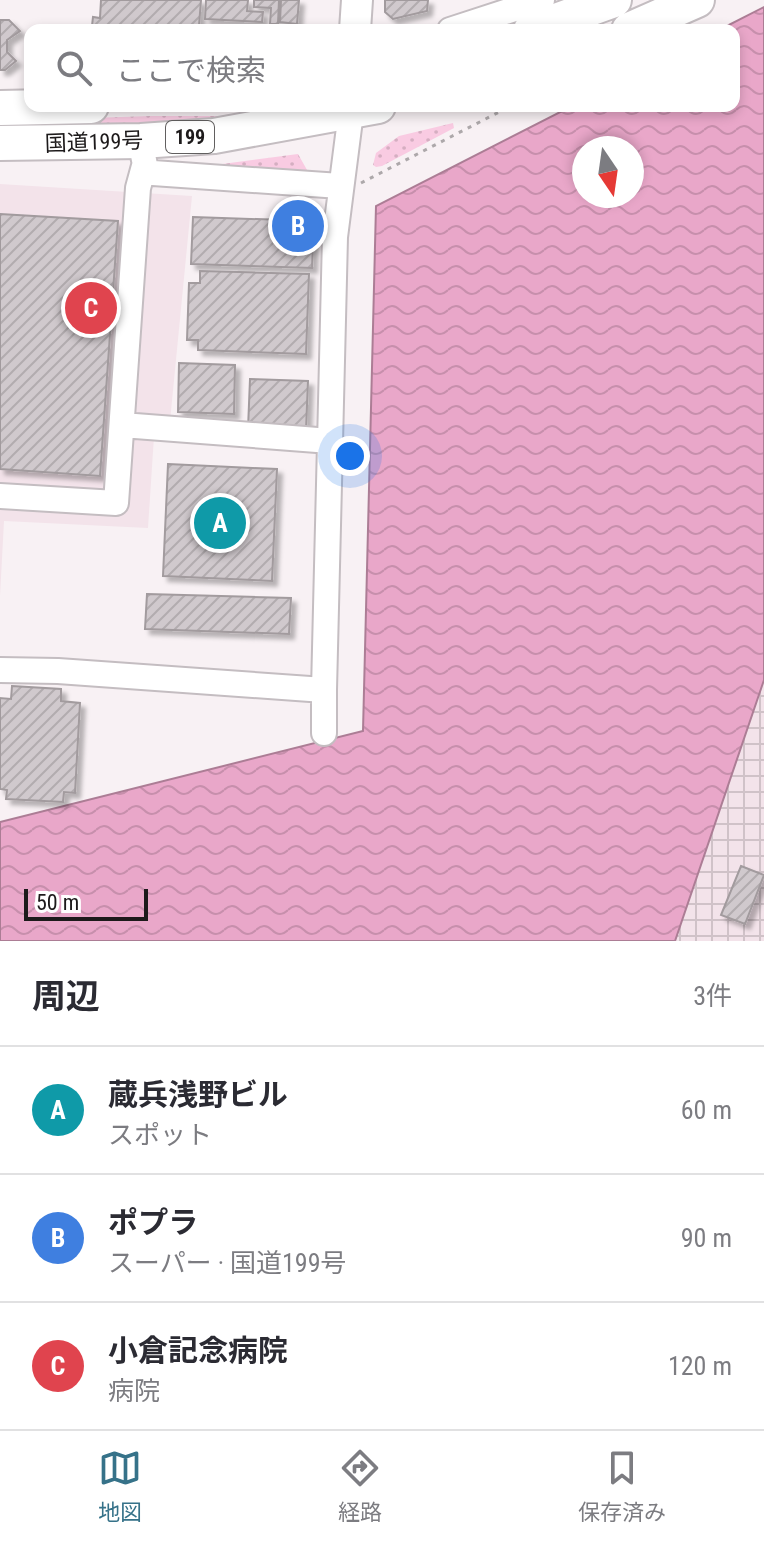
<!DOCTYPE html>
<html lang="ja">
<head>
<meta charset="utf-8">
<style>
  :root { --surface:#fff; --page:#f2f2f3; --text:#2b2b33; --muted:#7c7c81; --line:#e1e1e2; --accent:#367289 }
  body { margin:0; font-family:"Roboto Condensed","Noto Sans JP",sans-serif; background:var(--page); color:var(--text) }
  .compass { position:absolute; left:572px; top:136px; width:72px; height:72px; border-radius:50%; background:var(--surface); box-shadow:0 4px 12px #0003; rotate:167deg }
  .scale { position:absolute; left:24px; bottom:20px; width:124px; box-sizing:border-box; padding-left:8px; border:4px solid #1d1a1b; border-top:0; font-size:22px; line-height:28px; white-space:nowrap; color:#1d1a1b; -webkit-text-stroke:6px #fff; paint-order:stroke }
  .you { position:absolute; left:350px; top:456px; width:28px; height:28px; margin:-20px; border:6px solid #fff; border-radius:50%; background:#1a73e8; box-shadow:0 0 0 12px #1a73e833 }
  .badge { display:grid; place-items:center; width:52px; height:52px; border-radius:50%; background:var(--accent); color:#fff; font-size:26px; font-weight:700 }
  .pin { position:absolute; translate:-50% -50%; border:4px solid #fff; box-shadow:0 2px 8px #0006 }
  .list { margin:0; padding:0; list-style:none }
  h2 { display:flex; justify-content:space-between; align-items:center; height:104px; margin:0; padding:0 32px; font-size:34px }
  h2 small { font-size:26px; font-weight:400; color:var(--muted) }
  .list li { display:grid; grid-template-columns:52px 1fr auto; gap:24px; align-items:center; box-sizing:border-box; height:128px; padding:0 32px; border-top:2px solid var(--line) }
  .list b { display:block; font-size:30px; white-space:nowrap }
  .list p { margin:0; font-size:26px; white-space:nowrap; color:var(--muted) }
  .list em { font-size:26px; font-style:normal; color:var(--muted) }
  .icon { flex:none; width:44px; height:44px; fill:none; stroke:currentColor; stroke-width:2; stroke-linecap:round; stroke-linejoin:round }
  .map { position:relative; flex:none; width:764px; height:941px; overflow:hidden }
  .search { position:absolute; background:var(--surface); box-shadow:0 4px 12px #0003; left:24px; right:24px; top:24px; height:88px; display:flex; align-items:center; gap:20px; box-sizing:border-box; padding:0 28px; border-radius:16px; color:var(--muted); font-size:30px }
  .sheet { height:488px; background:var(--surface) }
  nav { display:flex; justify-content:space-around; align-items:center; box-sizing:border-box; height:112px; border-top:2px solid var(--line); background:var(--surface); font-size:22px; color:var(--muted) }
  nav a { display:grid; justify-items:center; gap:4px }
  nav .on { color:var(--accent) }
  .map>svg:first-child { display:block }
  .built { fill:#f3e3ea }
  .industrial { fill:url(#industrial-grid) }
  .grass { fill:url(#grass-dots) }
  .water { fill:url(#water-waves); stroke:#ac7d95; stroke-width:2; fill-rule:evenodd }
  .building { fill:url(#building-hatch); stroke:#a29b9e; stroke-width:2; filter:url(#shadow) }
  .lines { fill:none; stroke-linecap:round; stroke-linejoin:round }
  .minor-casing { stroke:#c4bdc1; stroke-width:28 }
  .major-casing { stroke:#c4bdc1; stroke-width:34 }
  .highway-casing { stroke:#c4bdc1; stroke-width:38 }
  .path { stroke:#ada8aa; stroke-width:3; stroke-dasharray:4 6; stroke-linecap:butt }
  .minor { stroke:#fff; stroke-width:24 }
  .major { stroke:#fff; stroke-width:30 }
  .highway { stroke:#fff; stroke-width:34 }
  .labels { text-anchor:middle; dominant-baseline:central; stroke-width:7; stroke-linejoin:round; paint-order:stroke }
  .shield { fill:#fff; stroke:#615f5f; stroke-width:2 }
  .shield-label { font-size:20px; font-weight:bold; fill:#1d1a1b }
  .street-label { font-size:22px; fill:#1d1a1b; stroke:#fff }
</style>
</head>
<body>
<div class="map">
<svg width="764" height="941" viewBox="0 0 764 941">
  <defs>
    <pattern id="industrial-grid" width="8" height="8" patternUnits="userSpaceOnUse" patternTransform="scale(2)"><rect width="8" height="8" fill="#f3e3ea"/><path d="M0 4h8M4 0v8" fill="none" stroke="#d0c2c8"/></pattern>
    <pattern id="grass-dots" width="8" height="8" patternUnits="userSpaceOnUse" patternTransform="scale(2)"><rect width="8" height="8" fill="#f9cbe2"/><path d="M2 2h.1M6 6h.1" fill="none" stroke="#d5aec1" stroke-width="1.8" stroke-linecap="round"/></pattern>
    <pattern id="water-waves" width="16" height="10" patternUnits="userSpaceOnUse" patternTransform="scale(2)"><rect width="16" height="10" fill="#e9a7c9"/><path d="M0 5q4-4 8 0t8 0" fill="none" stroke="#c78fac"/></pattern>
    <pattern id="building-hatch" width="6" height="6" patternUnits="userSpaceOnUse" patternTransform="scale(2)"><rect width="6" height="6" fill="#d0c9cd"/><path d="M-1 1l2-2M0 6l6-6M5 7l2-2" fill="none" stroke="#b2acaf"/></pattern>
    <filter id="shadow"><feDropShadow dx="5" dy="5" stdDeviation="2" flood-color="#0004"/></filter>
  </defs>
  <rect width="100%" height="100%" fill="#f8f1f4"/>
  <path class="built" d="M0 184 192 196 170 421H155L148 528 4 521 0 596Z"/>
  <path class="industrial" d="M764 680V941H675Z"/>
  <path class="grass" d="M151 116H233L171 124 0 130V121Z
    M453 123 454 128 382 166 376 167 373 165 376 153 399 136Z
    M298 154 311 177 185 169Z"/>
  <path class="water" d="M764 7V680L675 941H0V822L363 731 376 206 572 106H734V30H719ZM584 148H632V196H584Z"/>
  <path class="building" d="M101 0H201L199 26H204V30H99V27L92 26 93 17 100 18Z
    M206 0H248L247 11 263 12 262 22 205 19Z
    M254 0H279L278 24H270L271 8 254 7Z
    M281 0H299L297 24 280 22Z
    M385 0H428L427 11 393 19 385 12Z
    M0 20H9L20 31 7 40V52L16 61 5 70H0Z
    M0 214 118 221 100 476 0 469Z
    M193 217 314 221 312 268 191 264Z
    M200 271 309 274 306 354 198 350V340H187L189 283H200Z
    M179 363 235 365 234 414 178 412Z
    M250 379 308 381 306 430 248 429Z
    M168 464 277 469 272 581 163 576Z
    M147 594 291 598 289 634 145 629Z
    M12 686 61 689V701L80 703 75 793 64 792 63 802 6 799 7 790 0 789V698L11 699Z
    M741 866 764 875 745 924 721 915Z"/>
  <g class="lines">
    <g class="minor-casing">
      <path id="minor" d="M450 30 542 0
        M143 155 146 170 153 173 340 186
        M122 425 330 441
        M0 496 116 503 138 188 144 166
        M0 670 58 671 324 690 335 237 351 112
        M324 733V690"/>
    </g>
    <g class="major-casing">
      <path id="major" d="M355 30 357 0"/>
    </g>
    <g class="highway-casing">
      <path id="highway" d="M531 30 614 0
        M629 30 697 0
        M0 108 91 106
        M0 143 141 141 214 136 378 106"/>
    </g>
    <path class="path" d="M361 183 503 110V106"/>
    <use href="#minor" class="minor"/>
    <use href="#major" class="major"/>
    <use href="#highway" class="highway"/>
  </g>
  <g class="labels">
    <rect class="shield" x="166" y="121" width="48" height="32" rx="6"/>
    <g class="shield-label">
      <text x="190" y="137">199</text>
    </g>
    <g class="street-label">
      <text transform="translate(94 142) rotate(-2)">国道199号</text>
    </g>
  </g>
</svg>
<svg class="compass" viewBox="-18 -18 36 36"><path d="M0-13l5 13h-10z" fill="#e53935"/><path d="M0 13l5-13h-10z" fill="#7c7c81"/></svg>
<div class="scale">50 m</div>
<div class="you"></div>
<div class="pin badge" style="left:220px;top:523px;background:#0f9aa8">A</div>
<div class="pin badge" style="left:298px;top:226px;background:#3f7fe0">B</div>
<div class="pin badge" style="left:91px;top:308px;background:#e0444e">C</div>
<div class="search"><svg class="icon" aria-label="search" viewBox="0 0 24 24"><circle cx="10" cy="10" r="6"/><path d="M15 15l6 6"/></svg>ここで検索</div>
</div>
<section class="sheet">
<h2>周辺<small>3件</small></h2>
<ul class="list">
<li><span class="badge" style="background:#0f9aa8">A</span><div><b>蔵兵浅野ビル</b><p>スポット</p></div><em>60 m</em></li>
<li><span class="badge" style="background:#3f7fe0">B</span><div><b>ポプラ</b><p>スーパー · 国道199号</p></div><em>90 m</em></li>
<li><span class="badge" style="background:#e0444e">C</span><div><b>小倉記念病院</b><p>病院</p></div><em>120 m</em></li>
</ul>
</section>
<nav>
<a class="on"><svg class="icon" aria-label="map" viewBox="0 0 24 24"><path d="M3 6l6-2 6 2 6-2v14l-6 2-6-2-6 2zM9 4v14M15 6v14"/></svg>地図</a>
<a><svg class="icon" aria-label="directions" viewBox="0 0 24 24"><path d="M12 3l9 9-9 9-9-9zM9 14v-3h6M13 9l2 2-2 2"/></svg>経路</a>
<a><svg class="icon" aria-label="saved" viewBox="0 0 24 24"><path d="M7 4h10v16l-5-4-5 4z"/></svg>保存済み</a>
</nav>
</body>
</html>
